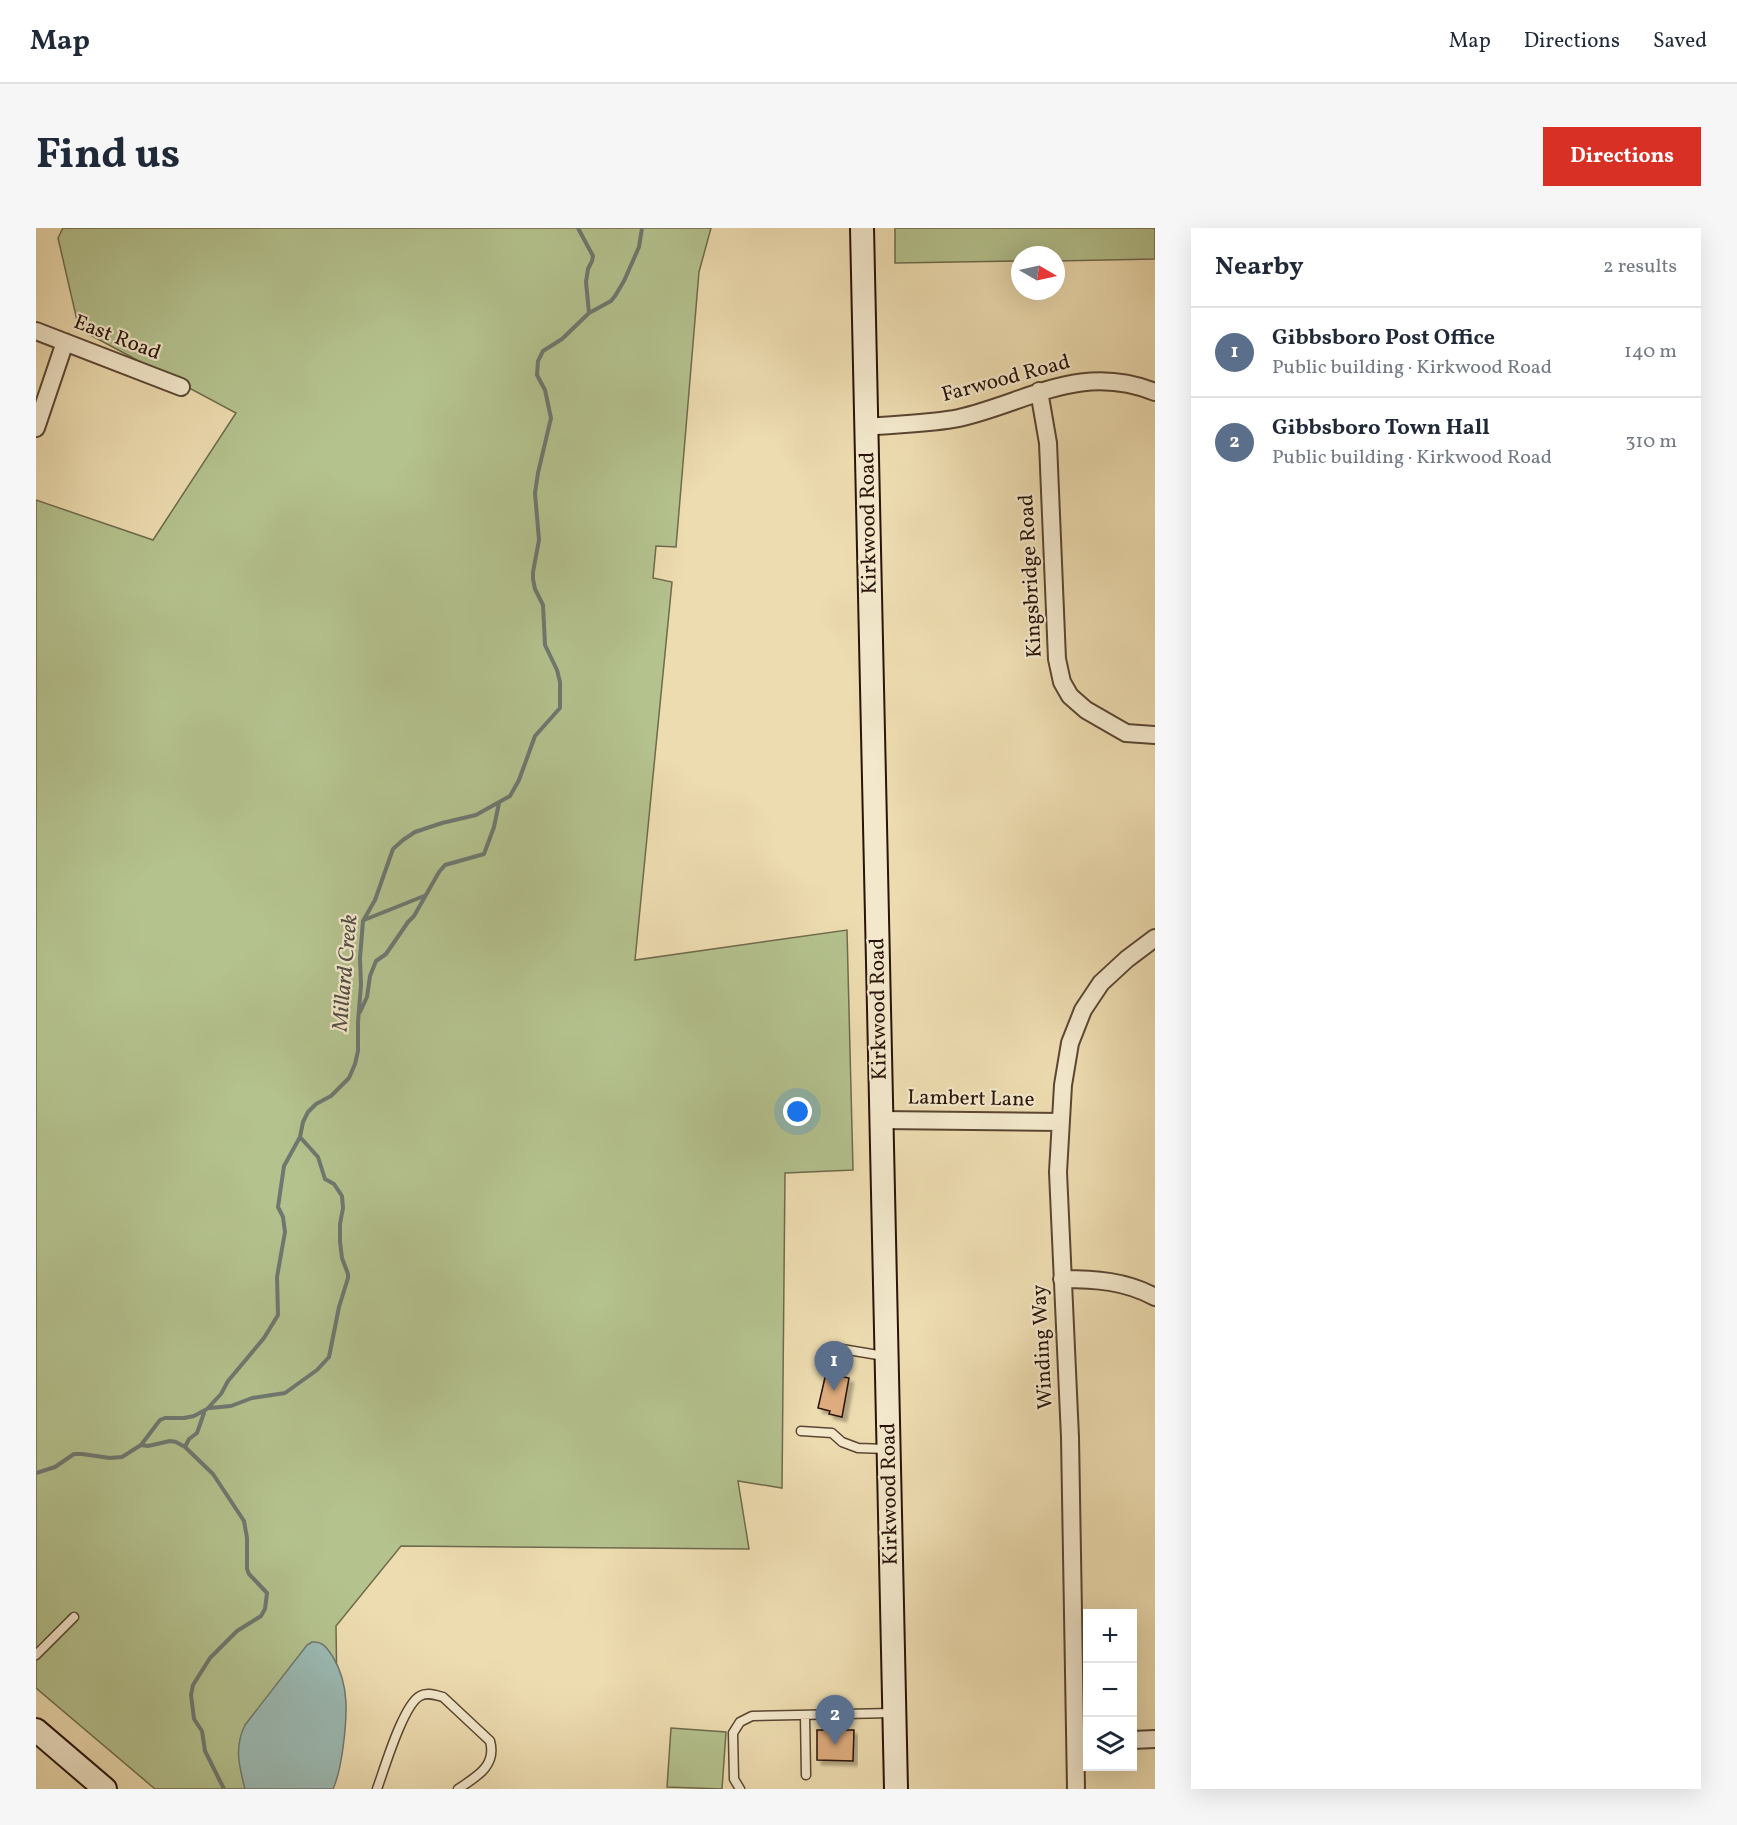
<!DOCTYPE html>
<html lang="en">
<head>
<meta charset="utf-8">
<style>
  :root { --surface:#fff; --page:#f6f6f7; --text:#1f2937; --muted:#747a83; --line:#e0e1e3; --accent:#d93025 }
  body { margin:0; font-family:Vollkorn,serif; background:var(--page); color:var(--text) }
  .controls { position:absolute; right:18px; bottom:18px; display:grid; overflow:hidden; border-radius:0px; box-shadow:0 6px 24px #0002 }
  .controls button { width:54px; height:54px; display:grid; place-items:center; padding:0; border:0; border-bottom:2px solid var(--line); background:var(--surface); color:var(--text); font:30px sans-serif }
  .compass { position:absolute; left:975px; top:18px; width:54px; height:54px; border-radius:50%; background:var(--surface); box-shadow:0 6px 24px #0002; rotate:99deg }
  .you { position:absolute; left:762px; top:884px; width:21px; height:21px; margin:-15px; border:4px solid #fff; border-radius:50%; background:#1a73e8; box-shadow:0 0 0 9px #1a73e833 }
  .badge { display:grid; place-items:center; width:39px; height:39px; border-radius:50%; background:var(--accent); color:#fff; font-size:20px; font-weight:700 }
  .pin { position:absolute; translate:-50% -50px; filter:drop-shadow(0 2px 3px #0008) }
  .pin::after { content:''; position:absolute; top:32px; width:21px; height:18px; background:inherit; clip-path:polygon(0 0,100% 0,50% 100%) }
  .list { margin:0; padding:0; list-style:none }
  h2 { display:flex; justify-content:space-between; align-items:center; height:78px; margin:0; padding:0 24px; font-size:26px }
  h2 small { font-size:20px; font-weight:400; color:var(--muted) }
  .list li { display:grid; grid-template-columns:39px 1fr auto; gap:18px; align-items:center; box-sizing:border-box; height:90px; padding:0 24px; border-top:2px solid var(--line) }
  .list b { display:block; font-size:22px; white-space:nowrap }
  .list p { margin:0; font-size:20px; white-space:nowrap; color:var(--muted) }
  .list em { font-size:20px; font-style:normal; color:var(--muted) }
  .icon { flex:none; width:33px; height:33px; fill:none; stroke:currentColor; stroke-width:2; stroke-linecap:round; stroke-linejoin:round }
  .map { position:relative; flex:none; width:1119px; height:1561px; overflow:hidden; border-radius:0px }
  header { display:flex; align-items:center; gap:36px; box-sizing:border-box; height:84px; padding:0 30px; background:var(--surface); border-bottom:2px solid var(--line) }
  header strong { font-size:28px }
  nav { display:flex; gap:33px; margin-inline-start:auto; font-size:21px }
  .intro { display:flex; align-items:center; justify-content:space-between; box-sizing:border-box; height:144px; padding:0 36px }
  h1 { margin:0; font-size:42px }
  .button { padding:15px 27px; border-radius:0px; background:var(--accent); color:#fff; font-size:21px; font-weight:700 }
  main { display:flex; gap:36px; padding:0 36px }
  aside { flex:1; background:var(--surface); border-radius:0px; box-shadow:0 6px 24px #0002 }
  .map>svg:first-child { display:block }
  .green { fill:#b4c28e; stroke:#6f6b4c; stroke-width:1.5 }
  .water { fill:#9bbab4; stroke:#6e7870; stroke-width:1.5 }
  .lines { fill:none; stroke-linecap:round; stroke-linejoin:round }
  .stream { stroke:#6e7870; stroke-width:4 }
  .building { fill:#deac7e; stroke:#2a1409; stroke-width:1.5; filter:url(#shadow) }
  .lane-casing { stroke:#5b4633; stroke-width:11 }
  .street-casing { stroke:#5b4633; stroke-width:20 }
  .secondary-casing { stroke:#2a1409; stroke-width:26 }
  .lane { stroke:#f3e8cc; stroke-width:8 }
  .street { stroke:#f3e8cc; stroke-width:16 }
  .secondary { stroke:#f3e8cc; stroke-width:22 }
  .labels { text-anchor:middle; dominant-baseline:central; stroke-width:4.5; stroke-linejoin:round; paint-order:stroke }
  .street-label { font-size:21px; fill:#2a1409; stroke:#f3e8cc }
  .water-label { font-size:22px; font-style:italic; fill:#524e45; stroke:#f3e8cc }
</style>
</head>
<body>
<header>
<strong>Map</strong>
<nav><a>Map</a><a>Directions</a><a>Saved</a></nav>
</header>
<div class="intro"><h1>Find us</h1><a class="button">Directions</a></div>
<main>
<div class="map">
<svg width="1119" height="1561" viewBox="0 0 1119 1561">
  <defs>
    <filter id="shadow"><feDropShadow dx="4.5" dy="4.5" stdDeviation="1.5" flood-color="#0004"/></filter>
  </defs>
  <rect width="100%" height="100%" fill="#eddcb0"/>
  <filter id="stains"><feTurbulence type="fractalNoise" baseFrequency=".00333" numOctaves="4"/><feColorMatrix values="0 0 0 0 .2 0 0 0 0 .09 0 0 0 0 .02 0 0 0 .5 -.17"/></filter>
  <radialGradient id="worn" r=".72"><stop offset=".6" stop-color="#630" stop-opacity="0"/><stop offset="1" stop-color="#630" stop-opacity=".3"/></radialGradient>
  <path class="green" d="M27 0H675L663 44 640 319 620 318 617 350 636 354 599 732 811 702 817 942 749 945 746 1260 702 1253 713 1321 365 1318 300 1398 302 1543 295 1561H119L0 1460V272L117 312 200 185 43 101 22 10Z
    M859 0H1119V31L1020 33V27H984V33L859 35Z
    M635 1500 690 1504 686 1561 631 1559Z"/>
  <path class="water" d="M276 1414C287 1413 291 1420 297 1429 314 1457 311 1489 307 1520 305 1534 303 1548 297 1561H209C203 1538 198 1519 209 1497L271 1417Z"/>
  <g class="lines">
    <path class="stream" d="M542 0 557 28 556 33 552 41 550 54 553 85
      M328 692 388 668
      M324 784 331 769 334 748 340 733 350 726 372 694 378 688 403 644 409 637 448 626 458 599 463 575
      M174 1180 195 1178 216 1170 249 1165 281 1142 293 1129 303 1079 312 1050V1046L306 1030 304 1014V996L307 980 306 968 298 956 289 951 282 929 264 909
      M105 1217 112 1218 134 1213 140 1214 149 1219 177 1246 208 1293 211 1310V1341L213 1346 231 1365 229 1381 225 1388 201 1403 174 1430 157 1457 155 1467 158 1491 166 1503 169 1523 188 1561
      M149 1219 153 1211 161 1205 168 1185
      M0 1245 19 1239 38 1226H46L74 1230 86 1229 105 1217 124 1192 129 1190H148L158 1188 171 1181 185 1166 192 1153 228 1110 242 1087 241 1049 249 1004 247 989 242 979 248 938 264 909 267 894 272 884 280 876 295 868 313 850 319 836 322 823V794L325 757 324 730 327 693 339 672 357 621 367 612 379 604 406 595 440 587 474 568 483 552 499 508 524 480V454L521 442 509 417 507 377 499 361 497 351V344L503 312 499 265 502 245 515 190 509 162 501 147 502 133 507 123 526 111 553 85 575 73 579 68 588 53 603 19 606 0"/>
  </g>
  <path class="building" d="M790 1145 813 1150 806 1189 793 1186 794 1183 782 1180Z
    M781 1502H818L817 1533 781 1532Z"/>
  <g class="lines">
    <g class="lane-casing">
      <path id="lane" d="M800 1120 848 1128
        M765 1203 796 1205 806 1214 822 1220 850 1221
        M0 1427 38 1389
        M769 1487 770 1547
        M341 1561C348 1542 367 1477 384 1468 391 1464 399 1467 407 1469L454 1513C461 1538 440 1549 422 1561
        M704 1561 698 1551 697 1505 704 1494 716 1488 856 1485"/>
    </g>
    <g class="street-casing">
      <path id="street" d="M0 103 145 159
        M1003 163 1012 215 1021 431 1026 454 1034 468 1050 482 1090 505 1119 507
        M831 199C861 196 893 196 923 190 992 174 1045 134 1119 164
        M0 200 29 114
        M845 892 1025 894
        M1026 1051C1059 1051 1090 1053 1119 1069
        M1096 1512 1119 1511
        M1040 1561 1034 1209 1022 944 1027 857 1034 815 1047 782 1065 755 1091 731 1119 710"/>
    </g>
    <g class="secondary-casing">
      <path id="secondary" d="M826 0 860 1561
        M0 1502 69 1561"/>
    </g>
    <use href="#lane" class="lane"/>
    <use href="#street" class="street"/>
    <use href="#secondary" class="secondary"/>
  </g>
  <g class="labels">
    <g class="street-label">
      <text transform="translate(81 110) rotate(21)">East Road</text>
      <text transform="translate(970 151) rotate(-15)">Farwood Road</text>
      <text transform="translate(833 295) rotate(-91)">Kirkwood Road</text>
      <text transform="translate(995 348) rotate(-93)">Kingsbridge Road</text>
      <text transform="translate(843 781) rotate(-91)">Kirkwood Road</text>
      <text transform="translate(935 871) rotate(1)">Lambert Lane</text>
      <text transform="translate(1007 1119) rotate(-93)">Winding Way</text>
      <text transform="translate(854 1266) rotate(-91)">Kirkwood Road</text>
    </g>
    <g class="water-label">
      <text transform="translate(310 745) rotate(-85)">Millard Creek</text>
    </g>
  </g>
  <rect width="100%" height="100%" filter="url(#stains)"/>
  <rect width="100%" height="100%" fill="url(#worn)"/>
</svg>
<div class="controls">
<button>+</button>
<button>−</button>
<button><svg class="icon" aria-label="layers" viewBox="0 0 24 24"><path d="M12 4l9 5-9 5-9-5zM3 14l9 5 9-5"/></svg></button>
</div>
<svg class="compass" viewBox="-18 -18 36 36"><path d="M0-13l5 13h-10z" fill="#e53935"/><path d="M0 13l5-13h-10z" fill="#747a83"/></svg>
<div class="you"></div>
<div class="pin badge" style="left:798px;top:1163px;background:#5c6f8a">1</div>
<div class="pin badge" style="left:799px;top:1517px;background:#5c6f8a">2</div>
</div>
<aside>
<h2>Nearby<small>2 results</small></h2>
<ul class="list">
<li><span class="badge" style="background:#5c6f8a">1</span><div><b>Gibbsboro Post Office</b><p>Public building · Kirkwood Road</p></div><em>140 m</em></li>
<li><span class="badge" style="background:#5c6f8a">2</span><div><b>Gibbsboro Town Hall</b><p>Public building · Kirkwood Road</p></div><em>310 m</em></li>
</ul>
</aside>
</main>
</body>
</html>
